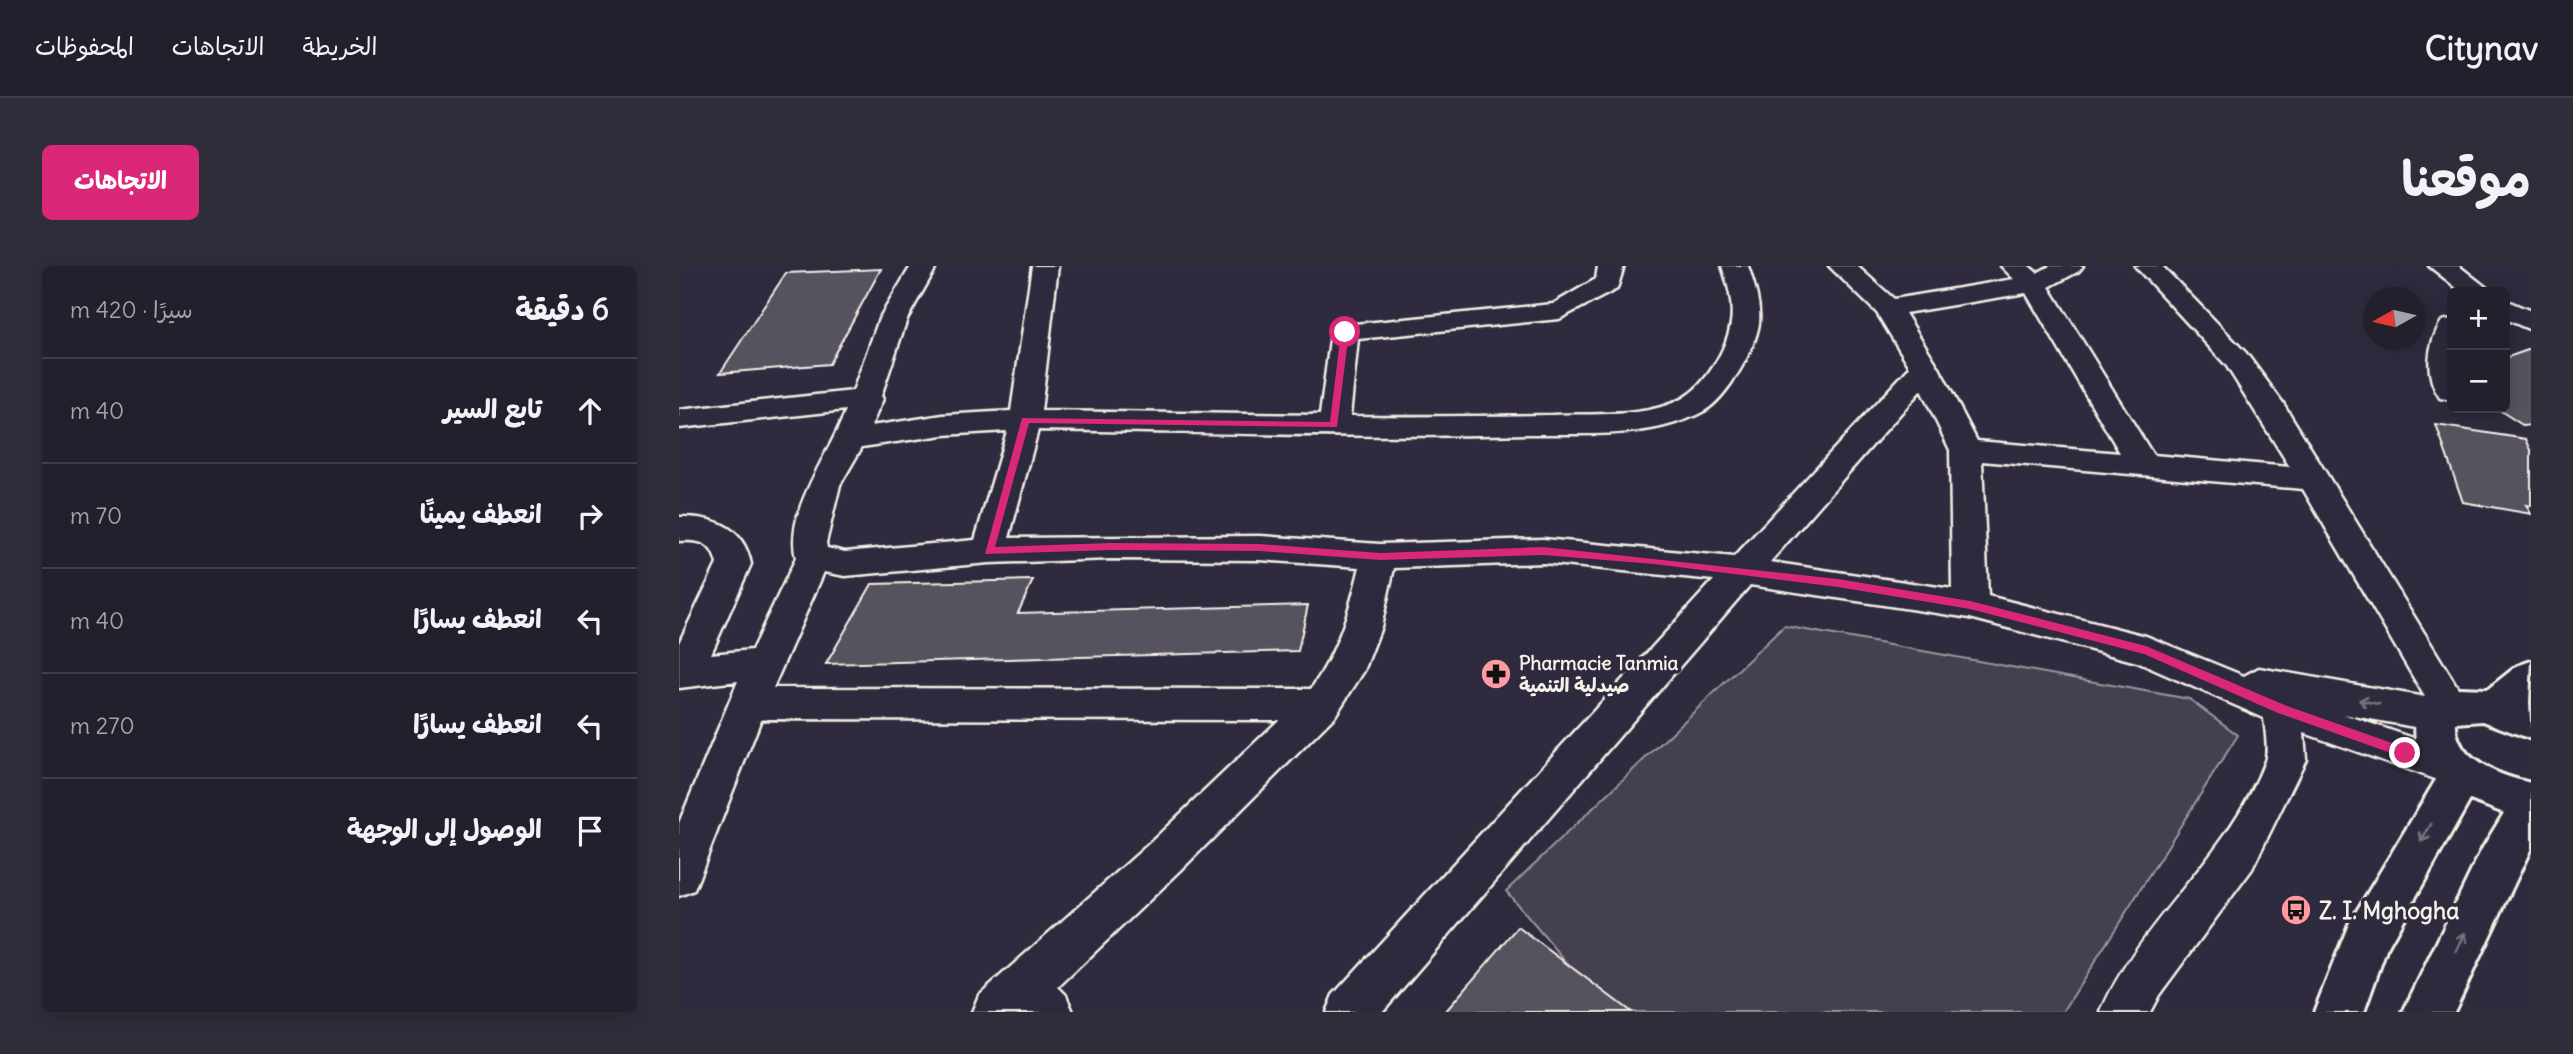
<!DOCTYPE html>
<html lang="ar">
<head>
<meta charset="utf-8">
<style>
  :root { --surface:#23202e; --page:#2f2d3a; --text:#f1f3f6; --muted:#a3a3aa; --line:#403e4a; --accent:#db2777 }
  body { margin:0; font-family:Delius,"Playpen Sans Arabic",sans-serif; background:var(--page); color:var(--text); direction:rtl }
  .controls { position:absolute; right:21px; top:21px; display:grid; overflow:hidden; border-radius:10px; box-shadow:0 4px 18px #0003 }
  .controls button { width:63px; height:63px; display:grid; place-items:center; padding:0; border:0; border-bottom:2px solid var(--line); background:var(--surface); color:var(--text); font:35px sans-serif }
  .compass { position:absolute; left:1684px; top:21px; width:63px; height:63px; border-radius:50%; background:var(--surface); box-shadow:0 4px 18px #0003; rotate:262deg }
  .stop { position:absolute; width:21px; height:21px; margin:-16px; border:5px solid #db2777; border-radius:50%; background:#fff }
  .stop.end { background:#db2777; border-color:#fff; box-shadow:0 2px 7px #0008 }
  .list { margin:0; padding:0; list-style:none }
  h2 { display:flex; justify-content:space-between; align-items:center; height:91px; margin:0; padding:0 28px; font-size:30px }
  h2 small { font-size:23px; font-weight:400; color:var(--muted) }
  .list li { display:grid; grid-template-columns:46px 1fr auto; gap:21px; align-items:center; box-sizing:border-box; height:105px; padding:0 28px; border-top:2px solid var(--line) }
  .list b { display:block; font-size:26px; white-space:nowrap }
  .list em { font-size:23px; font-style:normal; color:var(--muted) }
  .icon { flex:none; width:38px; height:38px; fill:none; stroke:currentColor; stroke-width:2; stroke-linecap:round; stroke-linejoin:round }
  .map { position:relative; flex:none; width:1852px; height:746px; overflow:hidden; direction:ltr; border-radius:10px }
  header { display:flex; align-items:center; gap:42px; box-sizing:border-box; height:98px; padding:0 35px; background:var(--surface); border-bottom:2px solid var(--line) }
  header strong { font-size:33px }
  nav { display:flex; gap:38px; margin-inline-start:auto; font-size:24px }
  .intro { display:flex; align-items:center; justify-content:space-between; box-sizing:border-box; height:168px; padding:0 42px }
  h1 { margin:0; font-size:49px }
  .button { padding:18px 32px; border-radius:10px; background:var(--accent); color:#fff; font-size:24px; font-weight:700 }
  main { display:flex; gap:42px; padding:0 42px }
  aside { flex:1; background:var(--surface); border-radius:10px; box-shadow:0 4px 18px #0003 }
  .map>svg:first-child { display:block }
  .green { fill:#454050; stroke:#9c989c; stroke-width:2 }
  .building { fill:#56525f; stroke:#f4f1e8; stroke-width:2 }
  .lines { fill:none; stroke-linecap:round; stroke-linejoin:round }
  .minor-casing { stroke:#f4f1e8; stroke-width:5 }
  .highway-casing { stroke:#f4f1e8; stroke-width:6 }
  .minor { fill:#2f2a3d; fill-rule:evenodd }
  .highway { fill:#2f2a3d; fill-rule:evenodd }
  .oneway { stroke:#747079 }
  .route { fill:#db2777 }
  .labels { text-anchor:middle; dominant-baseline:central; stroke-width:7; stroke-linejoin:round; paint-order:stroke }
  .poi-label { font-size:19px; font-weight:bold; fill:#f4f1e8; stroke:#2f2a3d; text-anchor:start }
  .near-poi-label { font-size:23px; font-weight:bold; fill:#f4f1e8; stroke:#2f2a3d; text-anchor:start }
</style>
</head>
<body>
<header>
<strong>Citynav</strong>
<nav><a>الخريطة</a><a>الاتجاهات</a><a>المحفوظات</a></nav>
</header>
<div class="intro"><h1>موقعنا</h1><a class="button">الاتجاهات</a></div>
<main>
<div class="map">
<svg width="1852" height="746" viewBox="0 0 1852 746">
  <rect width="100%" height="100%" fill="#2f2a3d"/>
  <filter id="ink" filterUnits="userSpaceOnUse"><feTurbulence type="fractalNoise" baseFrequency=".0143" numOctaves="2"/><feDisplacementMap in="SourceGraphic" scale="14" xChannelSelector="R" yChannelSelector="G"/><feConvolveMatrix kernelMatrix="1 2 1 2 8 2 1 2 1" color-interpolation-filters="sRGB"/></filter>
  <g filter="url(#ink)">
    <path class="green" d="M1105 360 1510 433 1559 469 1384 746H929L827 625Z"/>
    <path class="building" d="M202 3 150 98 41 107 107 7Z
      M1852 83V159L1845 160 1817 142H1826V92Z
      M1757 159 1847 173 1852 184V240L1847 239 1852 248 1784 236Z
      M354 314 339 347 629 339 619 385 147 398 193 318Z
      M839 661 952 746H766Z"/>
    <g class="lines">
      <g class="minor-casing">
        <path id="minor" d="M232 0H258L228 53 202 130 204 133 192 160 264 149 332 145 353 0H379L362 145 641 149 652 66 656 60 874 38 917 13 919 0H945L938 23 880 53 679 73 671 150C739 151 806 150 873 149 915 147 966 153 1004 132 1027 119 1048 83 1052 57 1055 38 1049 18 1043 0H1069C1075 18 1082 38 1080 57 1077 82 1047 133 1025 145 972 174 905 167 847 168 684 173 521 166 359 164L330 272 581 270 701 278 864 273 1055 291 1231 101 1198 47 1150 0H1178L1215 33 1335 13 1322 0H1350L1358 7 1371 0H1404L1400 5 1370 21 1474 189 1611 201 1547 99 1456 0H1483L1567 87 1604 137 1790 440 1785 451 1757 465 1664 448 1790 491 1796 503 1790 515 1776 520 1625 467 1627 493 1573 603 1480 729 1471 746H1422C1461 653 1550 591 1586 495 1590 483 1586 464 1585 452L1458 396 1291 352 1071 319 703 746H647L654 729 1035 314 864 297 715 302 702 361 685 405 656 450 501 605 379 721 387 729 394 746H293L300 729 471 577 600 454 82 453 15 624 0 630V557L59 415 0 422V377L38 298C33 276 21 274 0 275V251C36 251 64 260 72 298L32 388 73 384 117 292C105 244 151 189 167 144L0 162V144L174 125 200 53ZM1347 27 1441 187 1298 175 1260 102 1226 47ZM1242 124 1271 184 1273 323 1091 296ZM328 165 296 274 166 286 148 282 147 277 161 219 183 181 264 169ZM1303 195 1624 223 1746 431 1580 402 1565 410 1467 370 1309 330ZM433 293 581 294 681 301C670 346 659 385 632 423L94 422 145 306 166 310 310 297Z
          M1750 0H1780L1813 26H1783Z
          M1826 34 1852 45V64L1826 53Z
          M1773 53V134L1761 132C1745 109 1748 78 1763 55Z"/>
      </g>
      <g class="highway-casing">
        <path id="highway" d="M1852 395 1850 436 1852 473 1804 455 1777 457C1775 495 1822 510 1852 517V582L1775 746H1724L1803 583 1825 547 1791 534 1707 684 1685 746H1635L1670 658 1758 512C1738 491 1729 464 1743 437L1780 422 1809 423 1838 400Z"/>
      </g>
      <use href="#minor" class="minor"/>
      <use href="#highway" class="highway"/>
    </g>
    <defs><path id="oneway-shaft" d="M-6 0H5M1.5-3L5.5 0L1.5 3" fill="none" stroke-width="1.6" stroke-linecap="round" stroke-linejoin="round" transform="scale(1.75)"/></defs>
    <g class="oneway">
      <use href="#oneway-shaft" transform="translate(1690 436) rotate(-169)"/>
      <use href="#oneway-shaft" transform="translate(1747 567) rotate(120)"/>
      <use href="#oneway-shaft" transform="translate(1782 676) rotate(-65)"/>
    </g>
  </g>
  <path class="route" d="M666 64 670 66 658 161 350 157 316 281 433 277 581 278 701 287 864 281 1159 313 1291 335 1467 380 1608 440 1730 483 1732 487 1726 492 1599 447 1465 388 1291 343 1159 321 975 298 864 289 701 294 581 285 433 284 306 288 343 152 651 156 662 66Z"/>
  <defs>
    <g id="pharmacy-disc" transform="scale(1.575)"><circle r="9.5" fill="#ff9aa2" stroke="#2f2a3d"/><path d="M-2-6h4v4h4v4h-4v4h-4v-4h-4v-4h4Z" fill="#111"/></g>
    <g id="bus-disc" transform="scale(1.575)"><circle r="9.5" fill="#ff9aa2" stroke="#2f2a3d"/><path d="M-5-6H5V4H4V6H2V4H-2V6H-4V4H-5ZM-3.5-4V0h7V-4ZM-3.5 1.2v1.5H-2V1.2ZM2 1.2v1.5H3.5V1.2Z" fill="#111"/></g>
  </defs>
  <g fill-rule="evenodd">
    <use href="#pharmacy-disc" x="817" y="408"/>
    <use href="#bus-disc" x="1617" y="644"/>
  </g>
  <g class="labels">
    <g class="poi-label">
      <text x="840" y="397">Pharmacie Tanmia<tspan x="840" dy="22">صيدلية التنمية</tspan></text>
    </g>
    <g class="near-poi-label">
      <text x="1640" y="644">Z. I. Mghogha</text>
    </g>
  </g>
</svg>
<div class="controls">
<button>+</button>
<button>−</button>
</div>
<svg class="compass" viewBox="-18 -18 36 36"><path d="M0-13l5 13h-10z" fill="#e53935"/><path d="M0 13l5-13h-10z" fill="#a3a3aa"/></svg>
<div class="stop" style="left:666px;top:66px"></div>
<div class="stop end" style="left:1726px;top:487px"></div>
</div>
<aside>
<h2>6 دقيقة<small>سيرًا · 420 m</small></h2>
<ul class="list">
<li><svg class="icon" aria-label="ahead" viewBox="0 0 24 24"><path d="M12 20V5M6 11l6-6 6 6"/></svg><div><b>تابع السير</b></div><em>40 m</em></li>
<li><svg class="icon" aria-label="right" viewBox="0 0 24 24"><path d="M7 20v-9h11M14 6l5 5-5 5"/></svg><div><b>انعطف يمينًا</b></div><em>70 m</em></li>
<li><svg class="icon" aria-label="left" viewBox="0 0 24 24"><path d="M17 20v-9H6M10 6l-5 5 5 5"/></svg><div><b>انعطف يسارًا</b></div><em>40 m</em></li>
<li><svg class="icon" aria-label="left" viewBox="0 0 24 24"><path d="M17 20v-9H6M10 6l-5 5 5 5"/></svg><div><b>انعطف يسارًا</b></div><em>270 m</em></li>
<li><svg class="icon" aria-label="arrive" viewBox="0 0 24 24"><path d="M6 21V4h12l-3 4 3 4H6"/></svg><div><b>الوصول إلى الوجهة</b></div></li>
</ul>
</aside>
</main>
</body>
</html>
